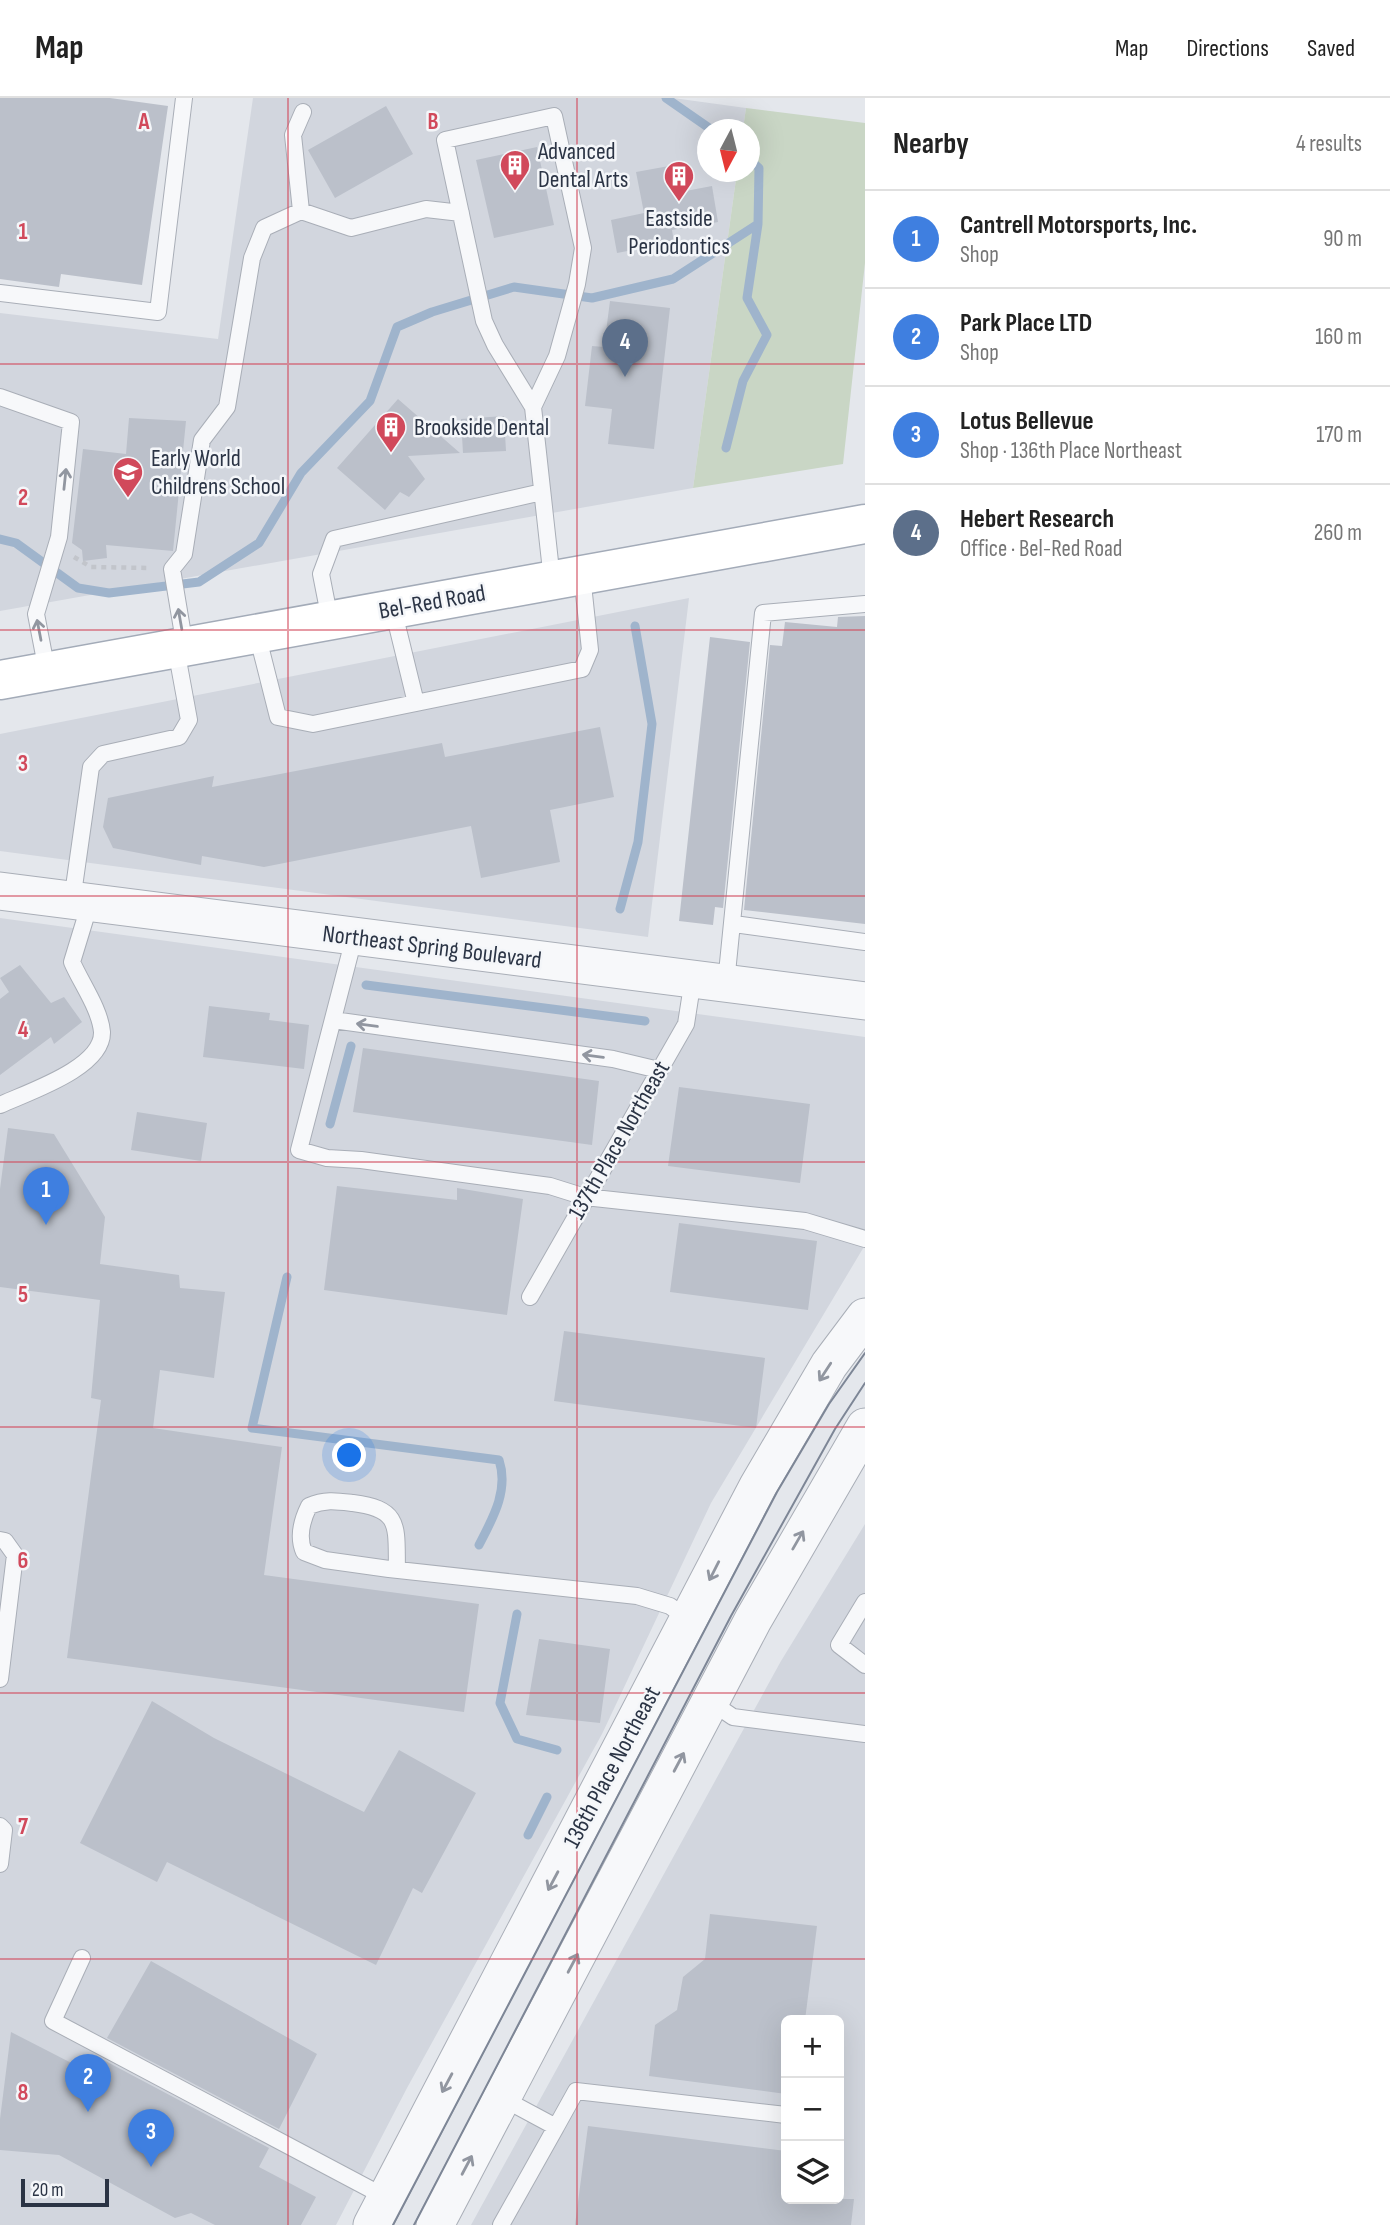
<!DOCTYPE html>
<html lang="en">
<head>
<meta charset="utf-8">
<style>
  :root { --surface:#fff; --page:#f2f2f2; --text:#222; --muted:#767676; --line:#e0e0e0; --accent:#111827 }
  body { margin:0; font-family:"Sofia Sans Condensed",sans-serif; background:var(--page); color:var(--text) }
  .controls { position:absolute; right:21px; bottom:21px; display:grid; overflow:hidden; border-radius:10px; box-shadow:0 7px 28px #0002 }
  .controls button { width:63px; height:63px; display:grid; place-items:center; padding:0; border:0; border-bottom:2px solid var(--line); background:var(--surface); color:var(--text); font:35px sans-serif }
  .compass { position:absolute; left:697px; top:21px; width:63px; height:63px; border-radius:50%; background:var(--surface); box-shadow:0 7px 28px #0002; rotate:187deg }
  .scale { position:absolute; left:21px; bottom:18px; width:88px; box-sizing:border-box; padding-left:7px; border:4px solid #2b3445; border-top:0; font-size:19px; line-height:24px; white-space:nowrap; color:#2b3445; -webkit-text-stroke:5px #f4f6f9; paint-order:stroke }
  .you { position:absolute; left:350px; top:1358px; width:24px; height:24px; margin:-18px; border:5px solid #fff; border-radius:50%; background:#1a73e8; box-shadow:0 0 0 10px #1a73e833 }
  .badge { display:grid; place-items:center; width:46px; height:46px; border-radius:50%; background:var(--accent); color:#fff; font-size:23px; font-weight:700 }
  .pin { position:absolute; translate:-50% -58px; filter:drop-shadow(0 2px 4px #0008) }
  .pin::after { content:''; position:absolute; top:37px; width:24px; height:21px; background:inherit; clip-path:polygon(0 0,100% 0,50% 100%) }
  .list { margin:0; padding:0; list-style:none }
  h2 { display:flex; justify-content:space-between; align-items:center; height:91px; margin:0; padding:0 28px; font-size:30px }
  h2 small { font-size:23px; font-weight:400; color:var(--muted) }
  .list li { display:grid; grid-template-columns:46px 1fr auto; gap:21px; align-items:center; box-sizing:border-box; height:98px; padding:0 28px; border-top:2px solid var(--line) }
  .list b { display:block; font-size:26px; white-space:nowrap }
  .list p { margin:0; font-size:23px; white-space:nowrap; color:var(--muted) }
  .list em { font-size:23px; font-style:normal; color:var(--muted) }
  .icon { flex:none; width:38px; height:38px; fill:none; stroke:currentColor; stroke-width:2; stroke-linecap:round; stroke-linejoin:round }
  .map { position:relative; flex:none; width:865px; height:2127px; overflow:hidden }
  header { display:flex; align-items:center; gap:42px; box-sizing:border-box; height:98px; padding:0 35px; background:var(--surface); border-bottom:2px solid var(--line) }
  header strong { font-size:33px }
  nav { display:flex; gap:38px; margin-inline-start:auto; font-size:24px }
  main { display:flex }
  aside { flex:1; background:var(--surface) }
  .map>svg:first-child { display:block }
  .built { fill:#d2d6de; fill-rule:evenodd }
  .green { fill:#c9d6c5 }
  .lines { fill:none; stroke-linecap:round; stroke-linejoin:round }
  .stream { stroke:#9fb4cc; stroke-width:9 }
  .building { fill:#bbc0ca }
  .service-casing { stroke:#a9aeb7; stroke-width:18 }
  .tertiary-casing { stroke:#a9aeb7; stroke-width:39 }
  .primary-casing { stroke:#a3abb8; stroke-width:41 }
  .path { stroke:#c2c5cb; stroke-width:4.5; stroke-dasharray:5 5; stroke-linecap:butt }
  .service { stroke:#f7f8fa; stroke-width:16 }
  .tertiary { stroke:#f7f8fa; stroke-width:37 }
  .primary { stroke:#fff; stroke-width:38 }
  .tram { stroke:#7d8696; stroke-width:2 }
  .oneway { stroke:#9196a0 }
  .grid { fill:none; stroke:#d1495b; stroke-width:2; stroke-opacity:0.55 }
  .labels { text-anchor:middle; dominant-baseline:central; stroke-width:5; stroke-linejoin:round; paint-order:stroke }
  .poi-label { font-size:24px; fill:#2b3445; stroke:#f4f6f9; text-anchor:start }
  .street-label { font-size:24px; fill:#2b3445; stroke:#f4f6f9 }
  .grid-label { font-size:23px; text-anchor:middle; font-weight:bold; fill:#d1495b; stroke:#f4f6f9; stroke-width:5; stroke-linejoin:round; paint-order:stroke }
</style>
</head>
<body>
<header>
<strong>Map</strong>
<nav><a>Map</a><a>Directions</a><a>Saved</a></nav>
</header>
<main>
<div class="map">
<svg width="865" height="2127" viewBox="0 0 865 2127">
  <rect width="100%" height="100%" fill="#e4e7ec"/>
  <path class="built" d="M253 0H673L746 10 743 31 708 32V74H737L693 390 0 513V215L218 241Z
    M689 500 648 839 0 753V636Z
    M0 820 865 939V1147L711 1405 602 1636 407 1990 336 2127H0Z
    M865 1426V2127H471L781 1563ZM786 1922H839V2101H786Z"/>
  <path class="green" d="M746 10 865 25V165L843 366 693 390 737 74H750V32L743 31Z"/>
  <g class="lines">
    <path class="stream" d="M666 0 712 32
      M726 350 743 283 767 237 747 200 758 126
      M0 441 16 445 78 490 109 495 199 484 259 445 301 375 370 303 397 229 432 214 514 189 592 200 673 181 758 126 759 70 750 62
      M620 811 638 744 652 626 635 528
      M366 887 645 923
      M330 1026 351 948
      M287 1179 252 1330 499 1362C509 1392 493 1420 479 1447
      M517 1516 500 1605 517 1641 557 1652
      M528 1737 547 1699"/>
  </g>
  <path class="building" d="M0 0H110L168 8 142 187 61 176 59 189 0 181Z
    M386 8 413 56 335 100 308 52Z
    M537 49 554 127 494 140 476 62Z
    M669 68 675 95 712 88 718 124 672 132 674 144 617 155 611 122 644 115 636 74Z
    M610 203 670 210 654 351 608 346 612 311 585 308 592 248 604 249Z
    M398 301 460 355 408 358 425 381 409 399 400 394 385 412 337 370Z
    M504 318 506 353 463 355 461 321Z
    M129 320 186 323 173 453 106 447 107 460 83 463 82 452 72 445 83 351 126 356Z
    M865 518V826L744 812 770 547 782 548 785 524 837 529 838 519Z
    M710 539 750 544 723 810 715 809 713 827 679 823Z
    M600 629 614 699 550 712 560 764 481 780 471 728 264 769 202 758 201 767 113 750 103 729 108 700 214 678 212 689 442 645 445 659Z
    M20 867 51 905 64 899 82 924 54 946 51 939 0 977V901L9 894 0 880Z
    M209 908 270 915 269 922 309 927 304 971 203 959Z
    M363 950 599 983 592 1047 353 1014Z
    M679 989 810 1006 800 1085 668 1068Z
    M137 1014 207 1025 201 1063 131 1052Z
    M8 1030 54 1036 105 1119 100 1166 179 1177 180 1190 225 1194 214 1280 160 1272 153 1330 282 1349 264 1477 479 1506 464 1614 67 1560 101 1302 91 1300 100 1202 0 1189V1091Z
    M337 1088 457 1102V1090L523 1101 507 1217 324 1192Z
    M679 1125 817 1143 808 1212 670 1194Z
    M564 1233 765 1260 756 1330 554 1303Z
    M539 1541 610 1551 600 1625 526 1617Z
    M152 1603 214 1640 364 1714 399 1652 476 1695 422 1795 413 1790 376 1867 167 1764 157 1784 80 1745Z
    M710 1816 817 1828 805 1922H786V1996L649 1978 655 1927 677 1912 683 1879 705 1861Z
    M151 1863 317 1956 279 2031 107 1940Z
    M11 1934 87 1973 96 1958 269 2050 259 2069 316 2099 301 2127H215L191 2115 175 2120 59 2057 0 2052V2021Z
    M588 2028 786 2053V2101H854L851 2127H575Z"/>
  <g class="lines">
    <g class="service-casing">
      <path id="service" d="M303 14 293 37 301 113 351 130 426 111 461 115
        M0 195 158 214 184 0
        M0 299 71 324 59 439 36 516 47 573
        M533 309 495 247 484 223 445 42 554 18 583 150 577 186 557 258 533 309 552 482
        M393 511 416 605
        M330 522 321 476 334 441 542 394
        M257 536 278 619 313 626 582 571 590 552 582 477
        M185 549 172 471 184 456 202 342 227 309 252 160 264 130 301 113
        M72 803 91 669 103 656 179 639 189 622 176 551
        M734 826 865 844
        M354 840 299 1052 327 1060 361 1062 550 1088 585 1099 805 1123 865 1141
        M726 885 763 515 865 506
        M333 922 613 961 659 972
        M0 1007C28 994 103 970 102 934 100 911 81 885 72 864L90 805
        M530 1199 686 926 693 881
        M0 1442 5 1443 15 1457 0 1581
        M397 1472C396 1429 402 1411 353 1405 337 1403 325 1401 309 1408 302 1422 297 1438 304 1454L325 1462 389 1471 637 1498 670 1508 689 1522
        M865 1504 839 1547 865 1567
        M711 1604 733 1619 865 1636
        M0 1728 4 1732 0 1766
        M82 1860 53 1923 387 2100
        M502 2000 556 2029 576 1993 786 2017
        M501 2127 556 2029"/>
    </g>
    <g class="tertiary-casing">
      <path id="tertiary" d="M0 793 865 903
        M372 2127 758 1388 829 1267 865 1219
        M435 2127 753 1522 865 1329"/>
    </g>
    <g class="primary-casing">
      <path id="primary" d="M0 582 865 426"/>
    </g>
    <path class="path" d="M74 459 91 469 150 470"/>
    <use href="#service" class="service"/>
    <use href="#tertiary" class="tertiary"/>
    <use href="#primary" class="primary"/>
    <path class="tram" d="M393 2127 777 1394 829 1306 865 1255
      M414 2127 731 1518 835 1331 865 1285"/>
  </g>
  <defs><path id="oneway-shaft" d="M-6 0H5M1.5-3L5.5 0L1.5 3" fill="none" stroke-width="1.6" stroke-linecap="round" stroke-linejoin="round" transform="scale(1.75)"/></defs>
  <g class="oneway">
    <use href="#oneway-shaft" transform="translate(65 381) rotate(-84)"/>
    <use href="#oneway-shaft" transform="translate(180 521) rotate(-100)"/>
    <use href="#oneway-shaft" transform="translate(39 532) rotate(-101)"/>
    <use href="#oneway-shaft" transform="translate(367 927) rotate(-172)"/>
    <use href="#oneway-shaft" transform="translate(593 958) rotate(-173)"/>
    <use href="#oneway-shaft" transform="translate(825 1274) rotate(123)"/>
    <use href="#oneway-shaft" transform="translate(798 1442) rotate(-60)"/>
    <use href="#oneway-shaft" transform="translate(714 1473) rotate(117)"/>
    <use href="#oneway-shaft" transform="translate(679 1664) rotate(-62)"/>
    <use href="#oneway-shaft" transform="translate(553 1783) rotate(118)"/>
    <use href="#oneway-shaft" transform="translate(573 1865) rotate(-62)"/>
    <use href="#oneway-shaft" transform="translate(447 1985) rotate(118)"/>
    <use href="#oneway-shaft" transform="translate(467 2067) rotate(-62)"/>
  </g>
  <path class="grid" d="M288 0V2127M577 0V2127M0 266H865M0 532H865M0 798H865M0 1064H865M0 1329H865M0 1595H865M0 1861H865"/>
  <defs>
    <g id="building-pin" transform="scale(1.575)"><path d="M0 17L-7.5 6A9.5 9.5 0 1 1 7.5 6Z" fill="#d1495b" stroke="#f4f6f9"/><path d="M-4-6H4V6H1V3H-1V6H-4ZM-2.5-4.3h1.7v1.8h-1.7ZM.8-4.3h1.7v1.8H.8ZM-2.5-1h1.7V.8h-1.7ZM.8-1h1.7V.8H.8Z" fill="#fff"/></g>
    <g id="school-pin" transform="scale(1.575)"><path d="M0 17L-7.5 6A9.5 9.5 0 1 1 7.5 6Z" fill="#d1495b" stroke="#f4f6f9"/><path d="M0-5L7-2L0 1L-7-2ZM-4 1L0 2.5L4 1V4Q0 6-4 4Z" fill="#fff"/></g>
  </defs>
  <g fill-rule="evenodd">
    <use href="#building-pin" x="515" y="67"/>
    <use href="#building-pin" x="679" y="78"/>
    <use href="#building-pin" x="391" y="329"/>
    <use href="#school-pin" x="128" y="374"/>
  </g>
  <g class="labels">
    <g class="poi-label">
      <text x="538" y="53">Advanced<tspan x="538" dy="28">Dental Arts</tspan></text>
      <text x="679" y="120" text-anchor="middle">Eastside<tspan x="679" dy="28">Periodontics</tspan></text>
      <text x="414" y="329">Brookside Dental</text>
      <text x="151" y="360">Early World<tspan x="151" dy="28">Childrens School</tspan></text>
    </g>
    <g class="street-label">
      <text transform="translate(432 504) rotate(-10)">Bel-Red Road</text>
      <text transform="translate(432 849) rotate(7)">Northeast Spring Boulevard</text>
      <text transform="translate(619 1042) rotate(-60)">137th Place Northeast</text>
      <text transform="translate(612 1669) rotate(-62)">136th Place Northeast</text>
    </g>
  </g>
  <g class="grid-label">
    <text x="144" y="31">A</text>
    <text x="433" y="31">B</text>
    <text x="23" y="141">1</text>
    <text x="23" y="407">2</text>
    <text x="23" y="673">3</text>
    <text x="23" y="939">4</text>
    <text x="23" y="1204">5</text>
    <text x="23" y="1470">6</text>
    <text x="23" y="1736">7</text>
    <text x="23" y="2002">8</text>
  </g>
</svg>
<div class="controls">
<button>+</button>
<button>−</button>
<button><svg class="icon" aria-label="layers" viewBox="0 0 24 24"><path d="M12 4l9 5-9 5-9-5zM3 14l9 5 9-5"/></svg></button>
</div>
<svg class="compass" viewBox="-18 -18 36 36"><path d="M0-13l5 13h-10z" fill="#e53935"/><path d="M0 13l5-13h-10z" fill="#767676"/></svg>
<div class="scale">20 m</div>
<div class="you"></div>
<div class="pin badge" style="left:46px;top:1127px;background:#3f7fe0">1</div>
<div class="pin badge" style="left:88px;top:2014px;background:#3f7fe0">2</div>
<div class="pin badge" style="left:151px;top:2069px;background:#3f7fe0">3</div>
<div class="pin badge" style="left:625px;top:279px;background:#5c6f8a">4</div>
</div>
<aside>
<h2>Nearby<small>4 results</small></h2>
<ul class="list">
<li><span class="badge" style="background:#3f7fe0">1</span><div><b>Cantrell Motorsports, Inc.</b><p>Shop</p></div><em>90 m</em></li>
<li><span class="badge" style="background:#3f7fe0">2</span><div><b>Park Place LTD</b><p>Shop</p></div><em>160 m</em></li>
<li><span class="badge" style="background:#3f7fe0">3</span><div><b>Lotus Bellevue</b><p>Shop · 136th Place Northeast</p></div><em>170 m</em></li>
<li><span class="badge" style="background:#5c6f8a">4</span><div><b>Hebert Research</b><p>Office · Bel-Red Road</p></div><em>260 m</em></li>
</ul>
</aside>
</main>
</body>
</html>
